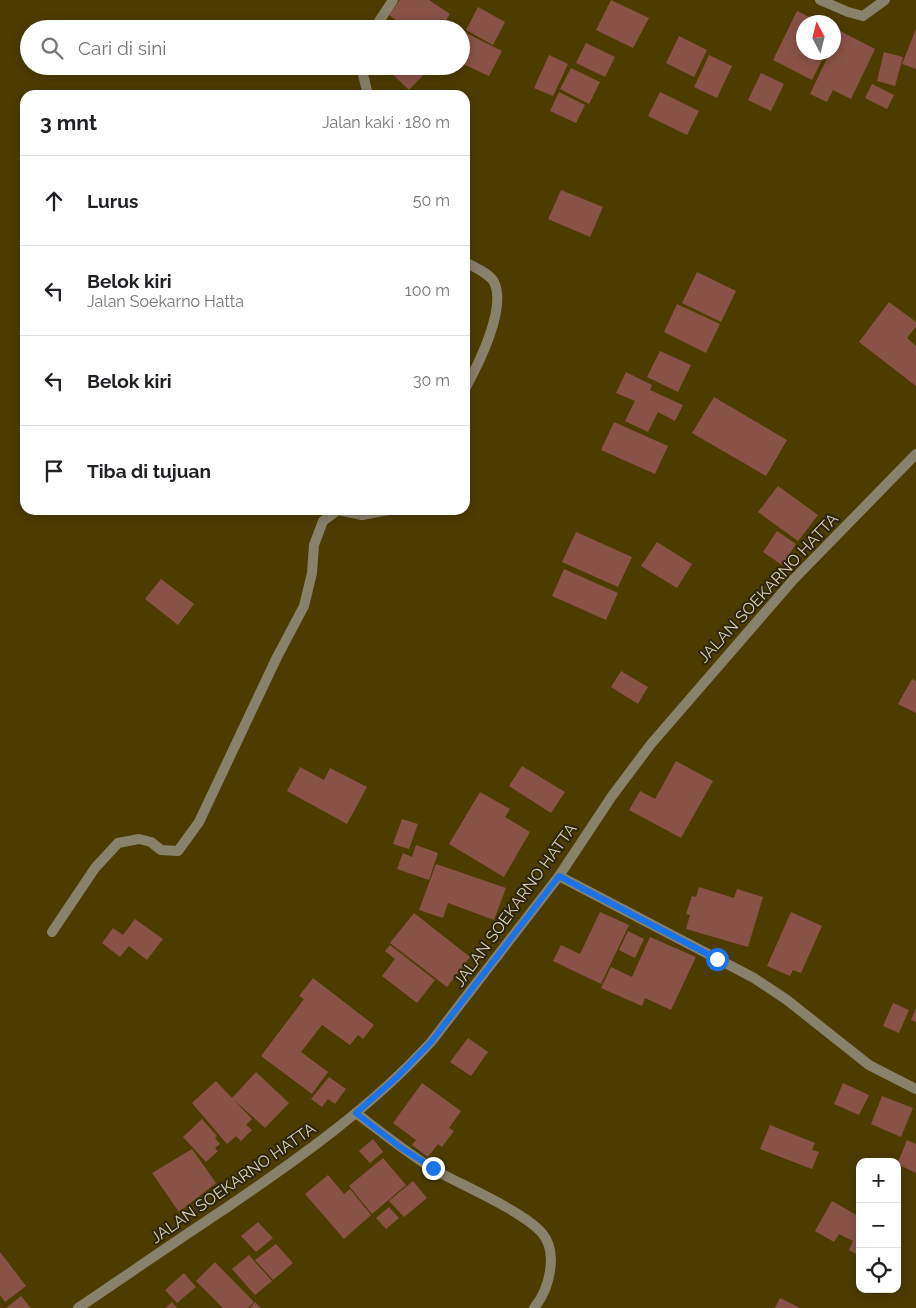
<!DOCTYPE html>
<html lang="id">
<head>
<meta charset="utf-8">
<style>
  :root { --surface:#fff; --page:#f6f6f6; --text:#202124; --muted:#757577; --line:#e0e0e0 }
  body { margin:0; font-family:Raleway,sans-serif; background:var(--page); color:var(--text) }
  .controls { position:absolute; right:15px; bottom:15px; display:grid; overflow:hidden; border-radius:10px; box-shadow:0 2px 12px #0003 }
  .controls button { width:45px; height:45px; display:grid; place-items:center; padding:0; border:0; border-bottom:1px solid var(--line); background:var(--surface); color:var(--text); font:25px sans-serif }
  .compass { position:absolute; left:796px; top:15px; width:45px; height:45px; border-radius:50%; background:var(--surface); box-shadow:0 2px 12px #0003; rotate:353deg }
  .stop { position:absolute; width:15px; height:15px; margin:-11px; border:4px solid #1a73e8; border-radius:50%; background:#fff }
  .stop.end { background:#1a73e8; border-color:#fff; box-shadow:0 1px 5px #0008 }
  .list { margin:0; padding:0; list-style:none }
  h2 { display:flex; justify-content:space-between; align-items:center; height:65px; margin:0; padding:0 20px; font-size:21px }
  h2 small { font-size:16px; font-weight:400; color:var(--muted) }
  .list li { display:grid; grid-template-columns:32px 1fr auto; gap:15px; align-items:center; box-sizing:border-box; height:90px; padding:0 20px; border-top:1px solid var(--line) }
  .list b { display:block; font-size:19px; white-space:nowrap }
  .list p { margin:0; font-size:16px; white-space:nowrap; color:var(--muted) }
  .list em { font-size:16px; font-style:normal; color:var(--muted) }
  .icon { flex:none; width:28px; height:28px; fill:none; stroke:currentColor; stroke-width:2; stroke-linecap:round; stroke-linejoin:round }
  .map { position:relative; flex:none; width:916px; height:1308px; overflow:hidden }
  .search { position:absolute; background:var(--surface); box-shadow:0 2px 12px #0003; left:20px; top:20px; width:450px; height:55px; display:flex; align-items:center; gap:12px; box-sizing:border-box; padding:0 18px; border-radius:28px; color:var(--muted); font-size:19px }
  .panel { position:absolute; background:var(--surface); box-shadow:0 2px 12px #0003; left:20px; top:90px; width:450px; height:425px; border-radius:15px }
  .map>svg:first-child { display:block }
  .building { fill:#895247 }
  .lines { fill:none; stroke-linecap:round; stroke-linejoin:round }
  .minor { stroke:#89816b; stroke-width:10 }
  .tertiary { stroke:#89816b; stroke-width:10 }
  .route { stroke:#1a73e8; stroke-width:6 }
  .labels { text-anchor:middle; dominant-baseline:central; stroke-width:4; stroke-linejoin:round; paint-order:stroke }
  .street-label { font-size:16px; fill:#ddd3b8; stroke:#2c240d }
</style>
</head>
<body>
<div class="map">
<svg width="916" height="1308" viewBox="0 0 916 1308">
  <rect width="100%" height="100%" fill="#4d3c00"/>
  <path class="building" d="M400 0H429L450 14 440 29H408L389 15Z
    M611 0 649 18 633 48 596 30Z
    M478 7 505 22 493 45 466 30Z
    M797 11 820 22H804V52H826L812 80 773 60Z
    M916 29V69L902 64Z
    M840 31 875 49 851 99 833 90 827 102 810 94 830 52H834V45Z
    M466 33 502 51 489 76 461 63V43Z
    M679 36 707 50 694 77 666 63Z
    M586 43 615 57 605 77 576 63Z
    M884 52 903 57 895 86 877 81Z
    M549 55 568 64 553 96 534 88Z
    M709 55 732 66 717 98 694 87Z
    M384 66H426L429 69 409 90Z
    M571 68 600 82 589 104 560 89Z
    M761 73 784 84 771 111 748 100Z
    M872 84 894 95 887 109 865 98Z
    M559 92 585 105 576 123 550 111Z
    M660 92 699 111 687 135 648 116Z
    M561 190 603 207 590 237 548 219Z
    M697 272 736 291 721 322 682 303Z
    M889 302 916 322V327L907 338 916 346V386L859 342Z
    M677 304 720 324 706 353 664 332Z
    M660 351 691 365 678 392 647 377Z
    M626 372 652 385 650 390 683 405 675 421 658 412 648 432 625 421 635 401 616 393Z
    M714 397 787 440 766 476 692 433Z
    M614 422 668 446 655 474 601 450Z
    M778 486 818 515 798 541 758 512Z
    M777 531 796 544 782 565 763 552Z
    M576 532 632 557 618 587 562 562Z
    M657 542 692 564 677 588 641 566Z
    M564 569 618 593 606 620 552 596Z
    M161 579 194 604 178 625 145 599Z
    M621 671 648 687 638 704 611 687Z
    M912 679 916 681V713L898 704Z
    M676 761 713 781 681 838 629 810 640 791 655 799Z
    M522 766 565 792 551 813 509 786Z
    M300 767 324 780 330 768 367 787 347 824 287 791Z
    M480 792 510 809 505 817 530 832 504 877 449 844Z
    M402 819 418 824 409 849 393 844Z
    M416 845 438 853 429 880 397 869 403 853 412 857Z
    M436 864 506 888 494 920 448 903 443 918 419 910Z
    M699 887 734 898 737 889 763 897 748 947 686 929 690 915 686 914 692 896 696 897Z
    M600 912 629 925 601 984 553 961 561 945 580 954Z
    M791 912 822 926 801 973 793 970 790 976 767 966Z
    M414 913 470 957 447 987 390 943Z
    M135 919 163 939 147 960 129 946 120 957 102 943 113 928 123 935Z
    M628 931 644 939 635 958 619 950Z
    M650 937 696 957 671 1010 645 998 642 1006 601 988 611 967 632 977Z
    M390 945 435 980 417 1003 382 976 395 959 385 951Z
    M313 978 374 1025 363 1039 358 1035 350 1045 322 1025 301 1052 328 1072 312 1094 261 1056 304 999 299 996Z
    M893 1003 909 1010 899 1033 883 1026Z
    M916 1008V1022L911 1020Z
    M468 1038 488 1052 471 1076 450 1062Z
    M256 1072 289 1103 265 1128 232 1098Z
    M329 1077 346 1089 335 1104 328 1099 322 1107 311 1099Z
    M216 1081 252 1119 246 1125 252 1130 241 1141 236 1136 227 1144 192 1103Z
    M422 1083 461 1111 449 1128 454 1131 442 1147 438 1144 428 1157 412 1145 416 1140 393 1123Z
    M843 1083 869 1095 859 1115 834 1104Z
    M882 1096 913 1108 901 1137 871 1124Z
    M202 1119 217 1136 215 1138 220 1144 215 1148 218 1151 206 1162 183 1137Z
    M770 1125 815 1143 812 1150 819 1152 812 1169 760 1149Z
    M373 1139 383 1152 370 1163 359 1151Z
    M907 1140 916 1144V1173L897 1164Z
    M192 1149 216 1183 179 1212 152 1173Z
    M383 1158 406 1185 372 1214 349 1186Z
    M328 1175 344 1194 350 1189 371 1215 344 1239 305 1194Z
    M413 1181 427 1198 404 1217 389 1201Z
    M832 1201 860 1217V1256L849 1250 853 1241 839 1234 834 1242 815 1231Z
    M389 1207 399 1218 386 1229 376 1218Z
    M258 1222 273 1238 256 1252 241 1236Z
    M276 1244 293 1263 273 1280 255 1260Z
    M0 1252 26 1286 5 1302 0 1295Z
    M249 1255 272 1281 255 1295 232 1269Z
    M215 1262 254 1302 248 1308H223L196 1281Z
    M184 1273 196 1287 177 1303 165 1290Z
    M21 1296 31 1308H6Z
    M780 1298 800 1308H775Z
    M172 1302 177 1308H165Z
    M255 1302 261 1308H250Z"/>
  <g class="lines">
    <path class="minor" d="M820 0 848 12 863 16 885 0
      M374 29 393 0
      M361 66 368 95
      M465 262C474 267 489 273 494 282 507 308 478 365 465 389
      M338 510 362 515 389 510
      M559 876 754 978 787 1000 869 1065 916 1089
      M52 932 95 868 118 843 139 839 151 842 161 850 178 851 199 822 277 657 304 606 312 573 314 545 323 521 338 510
      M356 1113C381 1132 406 1152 433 1169 461 1185 523 1211 542 1233 559 1253 549 1290 534 1308"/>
    <path class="tertiary" d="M78 1308C127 1275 176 1241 226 1208 298 1159 372 1107 431 1042L559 876 612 796 651 744 793 580 916 454"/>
  </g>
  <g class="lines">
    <path class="route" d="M433 1168 400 1147 356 1113 398 1076 431 1042 559 876 717 959"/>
  </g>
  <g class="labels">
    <g class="street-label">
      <text transform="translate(768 588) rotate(-47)">JALAN SOEKARNO HATTA</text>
      <text transform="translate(515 905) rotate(-54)">JALAN SOEKARNO HATTA</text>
      <text transform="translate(233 1183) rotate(-35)">JALAN SOEKARNO HATTA</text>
    </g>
  </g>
</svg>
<div class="controls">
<button>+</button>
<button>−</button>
<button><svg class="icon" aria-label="locate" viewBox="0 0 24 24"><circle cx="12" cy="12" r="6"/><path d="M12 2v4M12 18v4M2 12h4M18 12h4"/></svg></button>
</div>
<svg class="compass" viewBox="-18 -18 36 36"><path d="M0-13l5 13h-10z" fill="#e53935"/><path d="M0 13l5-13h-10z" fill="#757577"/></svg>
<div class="stop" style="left:717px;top:959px"></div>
<div class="stop end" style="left:433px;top:1168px"></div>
<div class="search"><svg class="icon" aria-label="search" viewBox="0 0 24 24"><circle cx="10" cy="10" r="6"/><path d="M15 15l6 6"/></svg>Cari di sini</div>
<section class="panel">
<h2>3 mnt<small>Jalan kaki · 180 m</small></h2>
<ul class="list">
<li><svg class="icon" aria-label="ahead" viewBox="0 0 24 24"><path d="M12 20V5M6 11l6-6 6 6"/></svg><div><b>Lurus</b></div><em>50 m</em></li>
<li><svg class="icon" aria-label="left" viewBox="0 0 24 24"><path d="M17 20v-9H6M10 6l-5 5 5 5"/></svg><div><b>Belok kiri</b><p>Jalan Soekarno Hatta</p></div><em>100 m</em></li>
<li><svg class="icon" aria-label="left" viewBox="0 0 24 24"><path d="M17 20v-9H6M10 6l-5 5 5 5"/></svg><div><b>Belok kiri</b></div><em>30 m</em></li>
<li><svg class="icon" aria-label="arrive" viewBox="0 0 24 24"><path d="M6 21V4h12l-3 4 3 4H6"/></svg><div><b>Tiba di tujuan</b></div></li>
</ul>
</section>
</div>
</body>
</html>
